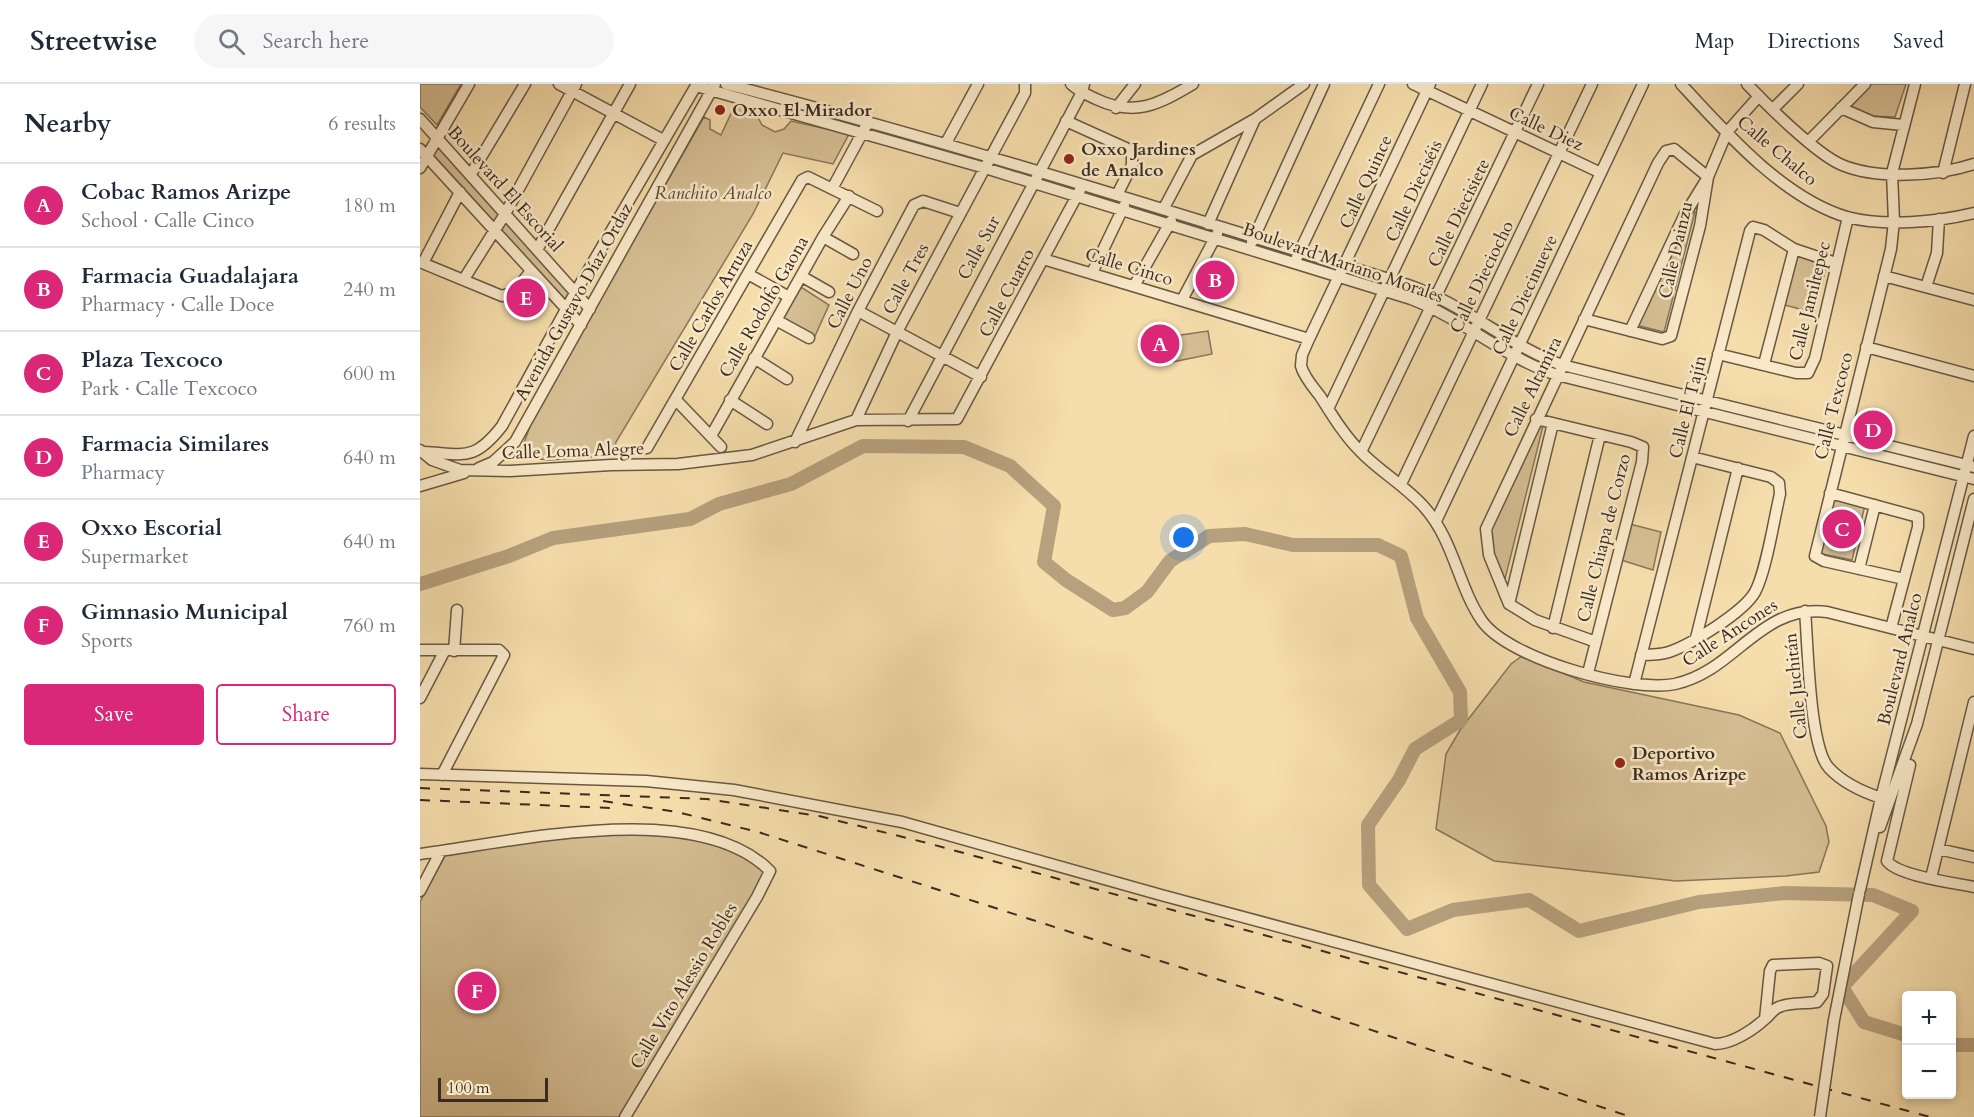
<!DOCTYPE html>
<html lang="en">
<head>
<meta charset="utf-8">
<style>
  :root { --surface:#fff; --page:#f6f6f7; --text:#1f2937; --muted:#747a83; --line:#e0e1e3; --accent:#db2777 }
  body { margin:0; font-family:Cardo,serif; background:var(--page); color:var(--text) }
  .controls { position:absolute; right:18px; bottom:18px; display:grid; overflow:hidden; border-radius:6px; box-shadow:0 3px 9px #0003 }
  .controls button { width:54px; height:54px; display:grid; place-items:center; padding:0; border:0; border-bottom:2px solid var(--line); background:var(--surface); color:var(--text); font:30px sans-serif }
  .scale { position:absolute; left:18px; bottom:15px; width:110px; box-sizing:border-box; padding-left:6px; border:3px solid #3a2b21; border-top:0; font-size:16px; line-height:21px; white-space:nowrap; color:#3a2b21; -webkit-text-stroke:4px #f9e9c9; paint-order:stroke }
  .you { position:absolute; left:764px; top:454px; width:21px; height:21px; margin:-15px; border:4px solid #fff; border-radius:50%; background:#1a73e8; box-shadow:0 0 0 9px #1a73e833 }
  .badge { display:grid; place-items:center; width:39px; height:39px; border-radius:50%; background:var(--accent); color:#fff; font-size:20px; font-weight:700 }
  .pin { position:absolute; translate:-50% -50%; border:3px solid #fff; box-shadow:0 2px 6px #0006 }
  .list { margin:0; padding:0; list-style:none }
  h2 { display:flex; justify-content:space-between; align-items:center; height:78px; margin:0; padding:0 24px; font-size:26px }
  h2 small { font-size:20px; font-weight:400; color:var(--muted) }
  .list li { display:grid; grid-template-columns:39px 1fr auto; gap:18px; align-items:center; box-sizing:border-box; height:84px; padding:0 24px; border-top:2px solid var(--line) }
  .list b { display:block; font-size:22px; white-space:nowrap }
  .list p { margin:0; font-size:20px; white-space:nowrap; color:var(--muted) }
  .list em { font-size:20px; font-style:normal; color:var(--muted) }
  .actions { display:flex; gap:12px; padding:18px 24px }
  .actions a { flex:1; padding:14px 0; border:2px solid var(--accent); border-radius:6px; text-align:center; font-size:21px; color:var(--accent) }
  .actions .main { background:var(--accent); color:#fff }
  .icon { flex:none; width:33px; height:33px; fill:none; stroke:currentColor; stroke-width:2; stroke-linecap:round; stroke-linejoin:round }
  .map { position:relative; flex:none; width:1554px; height:1033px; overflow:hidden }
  header { display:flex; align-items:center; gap:36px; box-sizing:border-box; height:84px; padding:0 30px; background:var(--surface); border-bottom:2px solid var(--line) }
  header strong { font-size:28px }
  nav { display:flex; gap:33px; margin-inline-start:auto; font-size:21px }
  .search { width:420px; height:54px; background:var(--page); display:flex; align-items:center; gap:15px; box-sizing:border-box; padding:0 21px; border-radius:33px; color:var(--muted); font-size:22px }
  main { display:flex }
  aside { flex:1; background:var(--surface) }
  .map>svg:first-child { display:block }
  .green { fill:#d6bf94; stroke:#88755a; stroke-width:1.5 }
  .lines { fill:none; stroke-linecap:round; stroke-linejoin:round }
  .river { stroke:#b6a07d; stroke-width:14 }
  .minor-casing { stroke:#695844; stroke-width:13 }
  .minor { stroke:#f9e9c9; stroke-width:10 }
  .rail { stroke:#3a2b21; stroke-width:2; stroke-dasharray:10 10; stroke-linecap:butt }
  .minor-bridge-casing { stroke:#695844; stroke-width:13; stroke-linecap:butt }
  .minor-bridge { stroke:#f9e9c9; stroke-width:10 }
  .poi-dot { fill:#8f2418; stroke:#f9e9c9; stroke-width:2 }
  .labels { text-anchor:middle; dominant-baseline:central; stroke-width:5; stroke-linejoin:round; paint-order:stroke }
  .poi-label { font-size:18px; font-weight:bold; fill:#3a2b21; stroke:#f9e9c9; text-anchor:start }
  .street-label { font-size:18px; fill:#3a2b21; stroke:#f9e9c9 }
  .park-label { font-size:18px; font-style:italic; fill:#594938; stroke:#f9e9c9 }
</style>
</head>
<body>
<header>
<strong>Streetwise</strong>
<div class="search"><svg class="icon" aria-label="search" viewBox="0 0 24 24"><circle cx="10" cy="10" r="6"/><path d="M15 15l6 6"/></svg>Search here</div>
<nav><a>Map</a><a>Directions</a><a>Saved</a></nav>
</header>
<main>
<aside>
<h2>Nearby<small>6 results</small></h2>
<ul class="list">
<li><span class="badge">A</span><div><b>Cobac Ramos Arizpe</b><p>School · Calle Cinco</p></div><em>180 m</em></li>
<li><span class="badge">B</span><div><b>Farmacia Guadalajara</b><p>Pharmacy · Calle Doce</p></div><em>240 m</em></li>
<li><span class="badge">C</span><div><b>Plaza Texcoco</b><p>Park · Calle Texcoco</p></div><em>600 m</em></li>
<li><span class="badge">D</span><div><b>Farmacia Similares</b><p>Pharmacy</p></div><em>640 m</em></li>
<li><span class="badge">E</span><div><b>Oxxo Escorial</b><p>Supermarket</p></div><em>640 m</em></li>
<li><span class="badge">F</span><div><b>Gimnasio Municipal</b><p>Sports</p></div><em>760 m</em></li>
</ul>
<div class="actions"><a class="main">Save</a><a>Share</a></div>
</aside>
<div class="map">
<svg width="1554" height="1033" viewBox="0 0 1554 1033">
  <rect width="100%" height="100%" fill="#f6ddac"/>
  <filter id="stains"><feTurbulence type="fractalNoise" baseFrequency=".00333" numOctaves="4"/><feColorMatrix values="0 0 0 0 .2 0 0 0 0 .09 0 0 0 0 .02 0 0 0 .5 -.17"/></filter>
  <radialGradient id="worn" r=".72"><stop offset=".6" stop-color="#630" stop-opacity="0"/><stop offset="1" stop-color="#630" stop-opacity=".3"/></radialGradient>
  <path class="green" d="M0 0H41L17 41 0 23Z
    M1450 0H1486L1475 33 1450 32 1430 23Z
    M320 22 335 28 342 41 355 48 364 45 371 37 429 50 413 80 363 69 333 130 196 358 194 371 130 376 99 373 114 331 284 33 290 36V45L301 51 314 23Z
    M17 54 84 130 74 146 7 72Z
    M1272 124 1275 128 1244 248 1216 241Z
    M85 131 154 209 146 224 76 145Z
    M1377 170 1406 184 1394 229 1365 221Z
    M381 203 409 221 395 252 363 234Z
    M788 247 792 270 752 278 747 253Z
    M1117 338 1123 342 1085 495 1080 497 1067 449Z
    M1411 411 1445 421 1432 476 1398 469Z
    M1210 440 1241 448 1233 486 1201 476Z
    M1102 572 1164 598 1319 631 1360 649 1406 742 1409 758 1399 788 1366 792 1256 797 1074 777 1016 745 1026 670 1040 646 1091 580Z
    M176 749C237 750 299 745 347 787L202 1033H0V818L27 768Z"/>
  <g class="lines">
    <path class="river" d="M0 500 89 472 133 454 270 435 299 420 371 400 443 362 544 363 590 382 634 422 624 478 646 496 693 526 705 524 727 508 750 477 789 452 825 450 873 461H958L981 472 997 534 1040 608 1041 636 995 665 979 696 948 741 949 801 987 845 1033 826 1109 816 1159 847 1279 818 1365 809 1453 811 1492 827 1422 903 1444 938 1486 951
      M1532 961H1554"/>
    <g class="minor-casing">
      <path id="minor" d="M139 0 243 56
        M306 0C536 59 761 131 988 201 1044 220 1088 261 1142 281L1554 383
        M651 0C658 7 667 11 676 15 714 33 738 21 773 0
        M993 0 1181 89
        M1010 0 889 255 882 271 881 282C884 293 893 303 900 312 912 331 924 351 940 367 960 388 986 402 1005 424 1034 457 1038 502 1062 537 1089 575 1211 609 1255 600 1316 587 1339 520 1407 528L1554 565
        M1261 0C1305 48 1363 114 1427 133 1465 143 1516 138 1554 129
        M1327 0C1348 22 1396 70 1422 81 1458 96 1518 92 1554 80
        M276 2 565 84 991 215C1043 235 1085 274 1137 291L1554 395
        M696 24 715 0
        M1421 24 1453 38 1483 41
        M1353 25 1378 0
        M0 35 170 225
        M646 37 708 65 712 70V81L698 109
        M1389 57 1445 0
        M526 59 558 0
        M0 65 161 241
        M0 84 49 0
        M1523 89 1545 0
        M51 90 105 0
        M413 103 446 42
        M744 124 772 71 835 35 884 0
        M788 140 835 35
        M403 153 433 170
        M832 158 904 0
        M117 166 210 0
        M877 173 959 0
        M623 175 889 255
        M0 178 82 212 94 208 111 187
        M3 179 40 108
        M672 189 704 122
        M328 190 369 213
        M381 192 409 208
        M1464 192 1554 216
        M44 195 85 130 156 0
        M714 202 751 137
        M1506 203 1517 169 1519 135
        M762 216 797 150
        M438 227 561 293
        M1164 235 1242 255 1251 252 1280 142 1288 93 1307 48 1339 12
        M356 236 389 254
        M1446 263 1554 292
        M1298 270 1376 289H1388L1395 274 1428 133
        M334 274 367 295
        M1344 280 1374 165
        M256 316 301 363
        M310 316 347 340
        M908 325 1062 0
        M1116 335 1211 358 1223 363 1222 378 1168 589
        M436 336 477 248 605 9V0
        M488 337 662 8 664 0
        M291 352 403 153 429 112
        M375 358 438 227 494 121 503 117 540 129
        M227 364 382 96 388 93 457 127
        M0 366 12 376 40 386 90 387 191 381 258 380 332 371 436 336 537 335 660 106
        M4 368C44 370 54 378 82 342L155 209 277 0
        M941 368 1118 0
        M59 384 73 378 95 358 295 0
        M981 400 1172 0
        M0 402 44 389
        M1410 409 1498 433V443L1471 544
        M1016 437 1223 0
        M1439 485 1455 421
        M1484 495 1404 477 1395 472 1471 165 1474 137 1472 89 1495 0
        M1089 520 1133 339
        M1385 527C1388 559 1389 663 1409 684 1422 698 1443 708 1461 714
        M1133 544 1180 351
        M1276 554 1318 384
        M1176 558 1115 536 1089 520 1069 471 1066 445 1238 79 1246 67 1254 65 1288 93 1264 132 1210 247
        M0 566H79L84 571 22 691
        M34 567 37 526
        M1221 571C1231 571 1239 571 1249 568 1270 561 1324 528 1335 508 1346 488 1354 435 1360 410L1359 399 1351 393 1272 373
        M1214 600 1330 147 1333 143 1344 146 1374 165 1416 179
        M0 614 25 566
        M1490 681 1467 777C1478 792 1535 799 1554 803
        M0 690 226 697 314 706 482 738 741 811 1295 960C1312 960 1333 946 1345 935 1350 931 1353 925 1359 923 1370 918 1385 920 1397 918L1403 910 1407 882 1399 879 1353 881 1350 887 1345 935
        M1460 743 1497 640 1554 415
        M1518 765 1554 773
        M0 770C93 758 277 713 350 787L337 813 205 1033
        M1511 794 1554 618
        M1440 806 1461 714 1554 352
        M0 807 21 767"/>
    </g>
    <use href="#minor" class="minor"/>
    <path class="rail" d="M0 704 287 715 399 732 507 759 1510 1033
      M0 716 192 724
      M183 717 257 728 338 748 853 913 1211 1033"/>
    <g class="minor-bridge-casing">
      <path id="minor-bridge" d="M1400 1033 1414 936 1439 810"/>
    </g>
    <use href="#minor-bridge" class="minor-bridge"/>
  </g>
  <g class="poi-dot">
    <circle cx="300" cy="26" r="6"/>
    <circle cx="649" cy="75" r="6"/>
    <circle cx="1200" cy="679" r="6"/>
  </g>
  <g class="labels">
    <g class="poi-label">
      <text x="312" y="26">Oxxo El Mirador</text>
      <text x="661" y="65">Oxxo Jardines<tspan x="661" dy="21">de Analco</tspan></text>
      <text x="1212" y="669">Deportivo<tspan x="1212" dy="21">Ramos Arizpe</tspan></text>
    </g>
    <g class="street-label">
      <text transform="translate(1126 45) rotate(25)">Calle Diez</text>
      <text transform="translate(1357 67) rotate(40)">Calle Chalco</text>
      <text transform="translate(946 98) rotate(-65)">Calle Quince</text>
      <text transform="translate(85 105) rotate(48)">Boulevard El Escorial</text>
      <text transform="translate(994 107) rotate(-65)">Calle Dieciséis</text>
      <text transform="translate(1039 129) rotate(-64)">Calle Diecisiete</text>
      <text transform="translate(559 164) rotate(-62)">Calle Sur</text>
      <text transform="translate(1256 166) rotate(-77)">Calle Dainzu</text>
      <text transform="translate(923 179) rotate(19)">Boulevard Mariano Morales</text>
      <text transform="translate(709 183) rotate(17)">Calle Cinco</text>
      <text transform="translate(1062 193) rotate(-64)">Calle Dieciocho</text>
      <text transform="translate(486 195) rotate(-62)">Calle Tres</text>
      <text transform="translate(430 209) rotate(-63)">Calle Uno</text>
      <text transform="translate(587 209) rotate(-62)">Calle Cuatro</text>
      <text transform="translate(1105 211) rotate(-65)">Calle Diecinueve</text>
      <text transform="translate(1390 217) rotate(-76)">Calle Jamiltepec</text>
      <text transform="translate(154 218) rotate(-61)">Avenida Gustavo Díaz Ordaz</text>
      <text transform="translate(291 222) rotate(-60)">Calle Carlos Arruza</text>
      <text transform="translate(344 223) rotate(-60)">Calle Rodolfo Gaona</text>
      <text transform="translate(1113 303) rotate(-64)">Calle Altamira</text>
      <text transform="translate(1414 322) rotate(-76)">Calle Texcoco</text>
      <text transform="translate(1268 323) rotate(-76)">Calle El Tajín</text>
      <text transform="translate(153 367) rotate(-2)">Calle Loma Alegre</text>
      <text transform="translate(1184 454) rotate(-76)">Calle Chiapa de Corzo</text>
      <text transform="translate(1310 549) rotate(-33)">Calle Ancones</text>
      <text transform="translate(1480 575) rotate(-76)">Boulevard Analco</text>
      <text transform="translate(1376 602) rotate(-96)">Calle Juchitán</text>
      <text transform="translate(264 902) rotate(-59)">Calle Vito Alessio Robles</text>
    </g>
    <g class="park-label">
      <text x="293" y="109">Ranchito Analco</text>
    </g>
  </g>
  <rect width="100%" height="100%" filter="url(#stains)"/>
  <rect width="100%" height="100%" fill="url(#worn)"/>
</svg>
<div class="controls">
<button>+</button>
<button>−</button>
</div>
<div class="scale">100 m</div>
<div class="you"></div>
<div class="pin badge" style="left:740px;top:260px">A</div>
<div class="pin badge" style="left:795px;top:196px">B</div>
<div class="pin badge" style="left:1422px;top:445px">C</div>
<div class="pin badge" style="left:1453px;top:346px">D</div>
<div class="pin badge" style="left:106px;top:214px">E</div>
<div class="pin badge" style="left:57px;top:907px">F</div>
</div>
</main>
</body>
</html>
